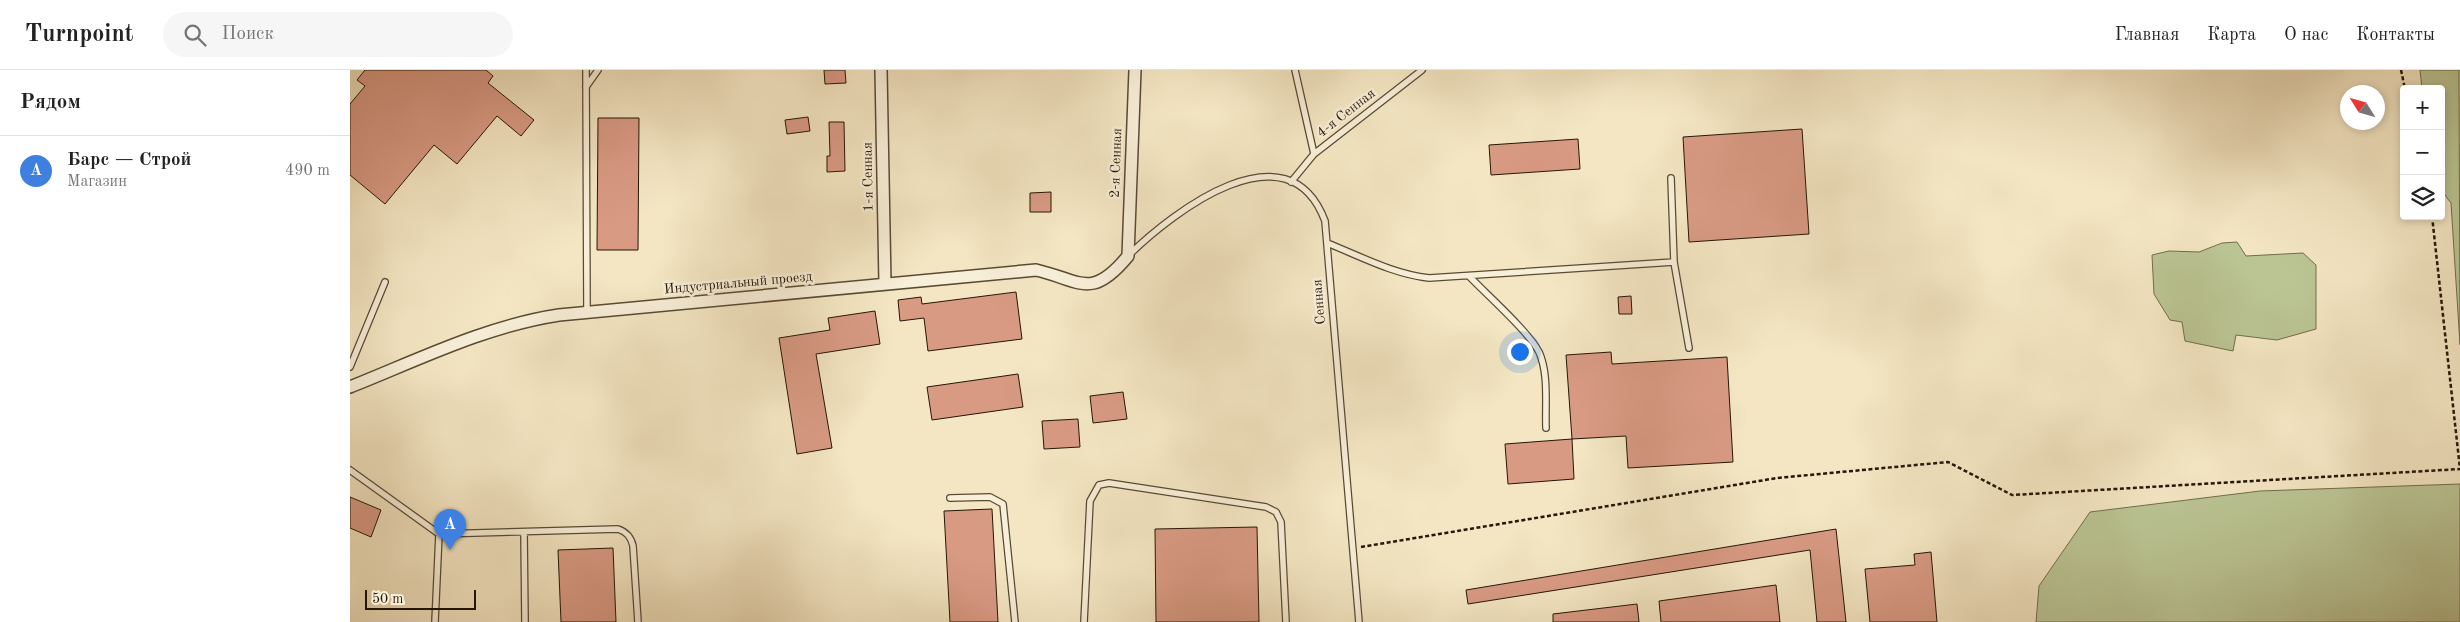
<!DOCTYPE html>
<html lang="ru">
<head>
<meta charset="utf-8">
<style>
  :root { --surface:#fff; --page:#f6f6f6; --text:#222; --muted:#767676; --line:#e0e0e0; --accent:#7c3aed }
  body { margin:0; font-family:"Old Standard TT",serif; background:var(--page); color:var(--text) }
  .controls { position:absolute; right:15px; top:15px; display:grid; overflow:hidden; border-radius:5px; box-shadow:0 2px 8px #0003 }
  .controls button { width:45px; height:45px; display:grid; place-items:center; padding:0; border:0; border-bottom:1px solid var(--line); background:var(--surface); color:var(--text); font:25px sans-serif }
  .compass { position:absolute; left:1990px; top:15px; width:45px; height:45px; border-radius:50%; background:var(--surface); box-shadow:0 2px 8px #0003; rotate:307deg }
  .scale { position:absolute; left:15px; bottom:12px; width:111px; box-sizing:border-box; padding-left:5px; border:2px solid #251605; border-top:0; font-size:14px; line-height:18px; white-space:nowrap; color:#251605; -webkit-text-stroke:4px #f8efd8; paint-order:stroke }
  .you { position:absolute; left:1169px; top:281px; width:18px; height:18px; margin:-12px; border:4px solid #fff; border-radius:50%; background:#1a73e8; box-shadow:0 0 0 8px #1a73e833 }
  .badge { display:grid; place-items:center; width:32px; height:32px; border-radius:50%; background:var(--accent); color:#fff; font-size:16px; font-weight:700 }
  .pin { position:absolute; translate:-50% -41px; filter:drop-shadow(0 1px 2px #0008) }
  .pin::after { content:''; position:absolute; top:26px; width:18px; height:15px; background:inherit; clip-path:polygon(0 0,100% 0,50% 100%) }
  .list { margin:0; padding:0; list-style:none }
  h2 { display:flex; justify-content:space-between; align-items:center; height:65px; margin:0; padding:0 20px; font-size:21px }
  h2 small { font-size:16px; font-weight:400; color:var(--muted) }
  .list li { display:grid; grid-template-columns:32px 1fr auto; gap:15px; align-items:center; box-sizing:border-box; height:70px; padding:0 20px; border-top:1px solid var(--line) }
  .list b { display:block; font-size:19px; white-space:nowrap }
  .list p { margin:0; font-size:16px; white-space:nowrap; color:var(--muted) }
  .list em { font-size:16px; font-style:normal; color:var(--muted) }
  .icon { flex:none; width:28px; height:28px; fill:none; stroke:currentColor; stroke-width:2; stroke-linecap:round; stroke-linejoin:round }
  .map { position:relative; flex:none; width:2110px; height:552px; overflow:hidden }
  header { display:flex; align-items:center; gap:30px; box-sizing:border-box; height:70px; padding:0 25px; background:var(--surface); border-bottom:1px solid var(--line) }
  header strong { font-size:24px }
  nav { display:flex; gap:28px; margin-inline-start:auto; font-size:18px }
  .search { width:350px; height:45px; background:var(--page); display:flex; align-items:center; gap:12px; box-sizing:border-box; padding:0 18px; border-radius:28px; color:var(--muted); font-size:19px }
  main { display:flex }
  aside { flex:1; background:var(--surface) }
  .map>svg:first-child { display:block }
  .green { fill:#bbc594; stroke:#706e4c }
  .building { fill:#d99a84; stroke:#251605 }
  .lines { fill:none; stroke-linecap:round; stroke-linejoin:round }
  .service-casing { stroke:#594a34; stroke-width:8 }
  .minor-casing { stroke:#594a34; stroke-width:14 }
  .path { stroke:#251605; stroke-width:2.5; stroke-dasharray:4 2.5; stroke-linecap:butt }
  .service { stroke:#f8efd8; stroke-width:5.5 }
  .minor { stroke:#f8efd8; stroke-width:11 }
  .labels { text-anchor:middle; dominant-baseline:central; stroke-width:5; stroke-linejoin:round; paint-order:stroke }
  .street-label { font-size:14px; fill:#251605; stroke:#f8efd8 }
</style>
</head>
<body>
<header>
<strong>Turnpoint</strong>
<div class="search"><svg class="icon" aria-label="search" viewBox="0 0 24 24"><circle cx="10" cy="10" r="6"/><path d="M15 15l6 6"/></svg>Поиск</div>
<nav><a>Главная</a><a>Карта</a><a>О нас</a><a>Контакты</a></nav>
</header>
<main>
<aside>
<h2>Рядом<small></small></h2>
<ul class="list">
<li><span class="badge" style="background:#3f7fe0">A</span><div><b>Барс — Строй</b><p>Магазин</p></div><em>490 m</em></li>
</ul>
</aside>
<div class="map">
<svg width="2110" height="552" viewBox="0 0 2110 552">
  <rect width="100%" height="100%" fill="#f4e6c3"/>
  <filter id="stains"><feTurbulence type="fractalNoise" baseFrequency=".004" numOctaves="4"/><feColorMatrix values="0 0 0 0 .2 0 0 0 0 .09 0 0 0 0 .02 0 0 0 .5 -.17"/></filter>
  <radialGradient id="worn" r=".72"><stop offset=".6" stop-color="#630" stop-opacity="0"/><stop offset="1" stop-color="#630" stop-opacity=".3"/></radialGradient>
  <path class="green" d="M2070 0H2109L2110 275 2101 133 2091 120V19H2072Z
    M1887 172 1896 186 1953 183 1966 195V259L1927 270 1886 265 1883 281 1835 271 1832 252 1820 250 1804 224 1802 185 1819 181 1849 182 1872 173Z
    M2110 414V552H1686L1689 516 1740 442 1910 421Z"/>
  <path class="building" d="M15 0H136L143 6 138 13 184 50 171 66 147 46 107 94 84 75 35 134 0 105V34L15 16 7 10Z
    M474 0H495L496 13 475 14Z
    M458 47 460 61 437 64 435 50Z
    M248 48H289L288 180H247Z
    M479 52H494L495 101 477 102V86H480Z
    M1452 59 1459 164 1339 172 1333 67Z
    M1228 69 1230 99 1141 105 1139 75Z
    M701 122V142H680V123Z
    M666 222 672 269 578 281 574 248 550 251 548 230 571 227 572 234Z
    M1281 226 1282 244H1269L1268 227Z
    M525 241 530 274 466 284 482 378 447 384 429 268 480 260 478 248Z
    M1261 282 1262 294 1377 287 1383 392 1278 398 1276 366 1222 369 1216 285Z
    M668 304 673 337 582 350 577 317Z
    M773 322 777 349 743 353 740 326Z
    M728 349 730 377 694 379 692 351Z
    M1222 369 1224 409 1158 414 1155 374Z
    M0 427 31 440 21 467 0 458Z
    M642 439 648 552H600L594 441Z
    M907 457 909 552H806L805 459Z
    M1486 459 1496 552H1467L1460 480 1118 534 1116 520Z
    M263 478 266 552H211L208 480Z
    M1581 482 1587 552H1520L1515 499 1565 495 1564 484Z
    M1426 515 1430 552H1311L1309 531Z
    M1287 534 1289 552H1203V544Z"/>
  <g class="lines">
    <g class="service-casing">
      <path id="service" d="M236 0 237 243
        M945 0 964 84
        M236 17 248 0
        M1321 108 1324 192
        M941 112 964 84 1072 0
        M977 173C1010 186 1043 204 1079 208L1324 192 1339 278
        M779 185C823 142 938 53 975 151L1009 552
        M1119 206C1136 224 1179 262 1189 282 1199 304 1195 335 1196 358
        M0 297 35 212
        M0 400 89 464 268 459C277 462 281 467 283 476L288 552
        M600 428 640 427 653 434 665 552
        M174 462 175 552
        M85 552 89 464
        M734 552 740 431 749 415 759 413 916 437 926 442 931 452 936 552"/>
    </g>
    <g class="minor-casing">
      <path id="minor" d="M531 0 535 214
        M0 317C68 290 136 256 209 245L686 200C730 210 741 231 778 186L785 0"/>
    </g>
    <path class="path" d="M2051 0 2055 19
      M2082 146 2110 399
      M1011 477 1427 408 1598 392 1662 425 2110 399"/>
    <use href="#service" class="service"/>
    <use href="#minor" class="minor"/>
  </g>
  <g class="labels">
    <g class="street-label">
      <text transform="translate(996 43) rotate(-38)">4-я Сенная</text>
      <text transform="translate(766 93) rotate(-88)">2-я Сенная</text>
      <text transform="translate(518 107) rotate(-91)">1-я Сенная</text>
      <text transform="translate(388 213) rotate(-5)">Индустриальный проезд</text>
      <text transform="translate(969 232) rotate(-95)">Сенная</text>
    </g>
  </g>
  <rect width="100%" height="100%" filter="url(#stains)"/>
  <rect width="100%" height="100%" fill="url(#worn)"/>
</svg>
<div class="controls">
<button>+</button>
<button>−</button>
<button><svg class="icon" aria-label="layers" viewBox="0 0 24 24"><path d="M12 4l9 5-9 5-9-5zM3 14l9 5 9-5"/></svg></button>
</div>
<svg class="compass" viewBox="-18 -18 36 36"><path d="M0-13l5 13h-10z" fill="#e53935"/><path d="M0 13l5-13h-10z" fill="#767676"/></svg>
<div class="scale">50 m</div>
<div class="you"></div>
<div class="pin badge" style="left:100px;top:480px;background:#3f7fe0">A</div>
</div>
</main>
</body>
</html>
